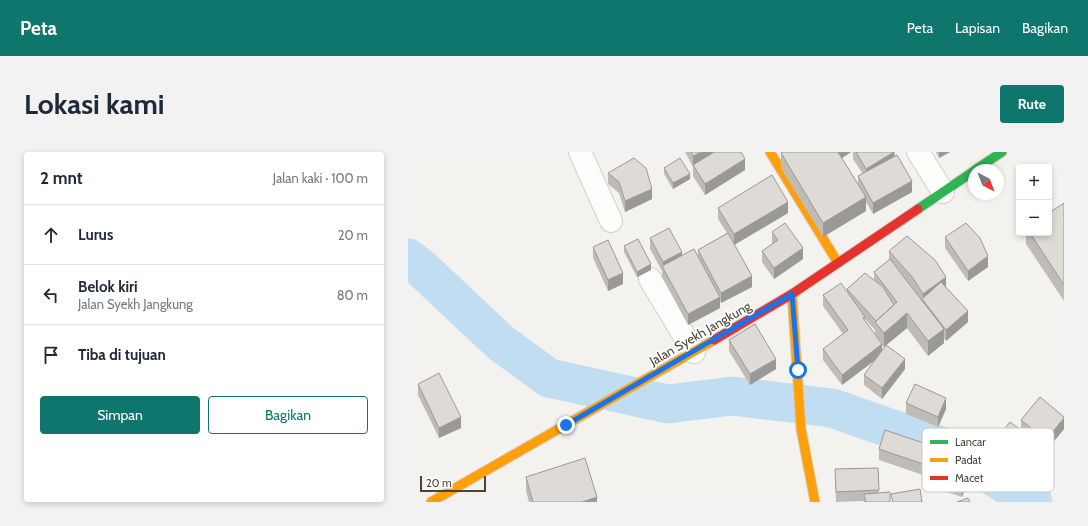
<!DOCTYPE html>
<html lang="id">
<head>
<meta charset="utf-8">
<style>
  :root { --surface:#fff; --page:#f2f2f3; --text:#1f2937; --muted:#747a83; --line:#e0e1e3; --accent:#0f766e }
  body { margin:0; font-family:Cabin,sans-serif; background:var(--page); color:var(--text) }
  .controls { position:absolute; right:12px; top:12px; display:grid; overflow:hidden; border-radius:4px; box-shadow:0 2px 6px #0003 }
  .controls button { width:36px; height:36px; display:grid; place-items:center; padding:0; border:0; border-bottom:1px solid var(--line); background:var(--surface); color:var(--text); font:20px sans-serif }
  .compass { position:absolute; left:560px; top:12px; width:36px; height:36px; border-radius:50%; background:var(--surface); box-shadow:0 2px 6px #0003; rotate:138deg }
  .scale { position:absolute; left:12px; bottom:10px; width:66px; box-sizing:border-box; padding-left:4px; border:2px solid #4b4439; border-top:0; font-size:11px; line-height:14px; white-space:nowrap; color:#4b4439; -webkit-text-stroke:3px #fff; paint-order:stroke }
  .stop { position:absolute; width:12px; height:12px; margin:-9px; border:3px solid #1a73e8; border-radius:50%; background:#fff }
  .stop.end { background:#1a73e8; border-color:#fff; box-shadow:0 1px 4px #0008 }
  .list { margin:0; padding:0; list-style:none }
  h2 { display:flex; justify-content:space-between; align-items:center; height:52px; margin:0; padding:0 16px; font-size:17px }
  h2 small { font-size:13px; font-weight:400; color:var(--muted) }
  .list li { display:grid; grid-template-columns:26px 1fr auto; gap:12px; align-items:center; box-sizing:border-box; height:60px; padding:0 16px; border-top:1px solid var(--line) }
  .list b { display:block; font-size:15px; white-space:nowrap }
  .list p { margin:0; font-size:13px; white-space:nowrap; color:var(--muted) }
  .list em { font-size:13px; font-style:normal; color:var(--muted) }
  .actions { display:flex; gap:8px; padding:12px 16px }
  .actions a { flex:1; padding:9px 0; border:1px solid var(--accent); border-radius:4px; text-align:center; font-size:14px; color:var(--accent) }
  .actions .main { background:var(--accent); color:#fff }
  .icon { flex:none; width:22px; height:22px; fill:none; stroke:currentColor; stroke-width:2; stroke-linecap:round; stroke-linejoin:round }
  .map { position:relative; flex:none; width:656px; height:350px; overflow:hidden; border-radius:4px }
  header { display:flex; align-items:center; gap:24px; box-sizing:border-box; height:56px; padding:0 20px; background:var(--accent); color:#fff }
  header strong { font-size:19px }
  nav { display:flex; gap:22px; margin-inline-start:auto; font-size:14px }
  .intro { display:flex; align-items:center; justify-content:space-between; box-sizing:border-box; height:96px; padding:0 24px }
  h1 { margin:0; font-size:28px }
  .button { padding:10px 18px; border-radius:4px; background:var(--accent); color:#fff; font-size:14px; font-weight:700 }
  main { display:flex; gap:24px; padding:0 24px }
  aside { flex:1; background:var(--surface); border-radius:4px; box-shadow:0 2px 6px #0003 }
  .map>svg:first-child { display:block }
  .lines { fill:none; stroke-linecap:round; stroke-linejoin:round }
  .river { stroke:#c0ddf1; stroke-width:39 }
  .street-casing { stroke:#d2d0cb; stroke-width:24 }
  .fast-casing { stroke:#d3cfc5; stroke-width:11 }
  .slow-casing { stroke:#d3cfc5; stroke-width:11 }
  .jam-casing { stroke:#d3cfc5; stroke-width:11 }
  .street { stroke:#fdfdfc; stroke-width:22 }
  .fast { stroke:#30b455; stroke-width:9 }
  .slow { stroke:#ff9f0a; stroke-width:9 }
  .jam { stroke:#e5322d; stroke-width:9 }
  .wall { fill:#bfbcb8; fill-rule:evenodd }
  .shaded-wall { fill:#9b9996 }
  .building { fill:#dedbd6; stroke:#9b9996 }
  .route { stroke:#1a73e8; stroke-width:5 }
  .labels { text-anchor:middle; dominant-baseline:central; stroke-width:3.5; stroke-linejoin:round; paint-order:stroke }
  .street-label { font-size:13px; fill:#4b4439; stroke:#fff }
  .key { fill:#fff; stroke:#c9c7c4; stroke-width:1 }
  .key-label { font-size:11px; fill:#4b4439 }
</style>
</head>
<body>
<header>
<strong>Peta</strong>
<nav><a>Peta</a><a>Lapisan</a><a>Bagikan</a></nav>
</header>
<div class="intro"><h1>Lokasi kami</h1><a class="button">Rute</a></div>
<main>
<aside>
<h2>2 mnt<small>Jalan kaki · 100 m</small></h2>
<ul class="list">
<li><svg class="icon" aria-label="ahead" viewBox="0 0 24 24"><path d="M12 20V5M6 11l6-6 6 6"/></svg><div><b>Lurus</b></div><em>20 m</em></li>
<li><svg class="icon" aria-label="left" viewBox="0 0 24 24"><path d="M17 20v-9H6M10 6l-5 5 5 5"/></svg><div><b>Belok kiri</b><p>Jalan Syekh Jangkung</p></div><em>80 m</em></li>
<li><svg class="icon" aria-label="arrive" viewBox="0 0 24 24"><path d="M6 21V4h12l-3 4 3 4H6"/></svg><div><b>Tiba di tujuan</b></div></li>
</ul>
<div class="actions"><a class="main">Simpan</a><a>Bagikan</a></div>
</aside>
<div class="map">
<svg width="656" height="350" viewBox="0 0 656 350">
  <rect width="100%" height="100%" fill="#f4f2ee"/>
  <g class="lines">
    <path class="river" d="M0 106 12 115 93 191 141 226 260 252 324 244 424 256 544 298 625 350"/>
    <g class="street-casing">
      <path id="street" d="M172 0 203 69
        M510 0 535 40
        M242 127 286 200"/>
    </g>
    <g class="fast-casing">
      <path id="fast" d="M567 18 594 0
        M510 57 566 19"/>
    </g>
    <g class="slow-casing">
      <path id="slow" d="M362 0 430 111
        M384 142 393 277 407 350
        M23 350 306 188"/>
    </g>
    <g class="jam-casing">
      <path id="jam" d="M306 188 384 142 510 57"/>
    </g>
    <use href="#street" class="street"/>
    <use href="#fast" class="fast"/>
    <use href="#slow" class="slow"/>
    <use href="#jam" class="jam"/>
  </g>
  <path class="wall" d="M277 0H333L337 18 297 43 285 24V15Z
    M374 0H443L434 6 450 32V24L455 22 445 7V0H487V4L504 40 465 62 458 50V59L415 85 373 16V1Z
    M528 0H542L531 6Z
    M256 16 282 27 265 37 256 22Z
    M200 21 244 47 217 60 211 41 200 32Z
    M656 51V149L618 92V81H641Z
    M310 56 380 61 326 93 344 135 313 151 312 148V156L280 173 254 125V119L242 97V86L274 103 290 104V98L319 81 310 67Z
    M364 80 395 107 366 127 354 110V99L364 92Z
    M537 85 580 115 560 129 537 96Z
    M216 94 243 118 229 125 216 100Z
    M185 95 215 132 200 139 185 106Z
    M481 99 538 135 560 170 538 189 536 187V191L520 204 499 176 478 193 497 217 474 247 456 233V223L467 208 434 233 415 208V197L435 182 415 154V143L439 141V137L466 128V120L481 108ZM457 167 467 178V183L457 169ZM474 193 476 195 478 193 474 198Z
    M321 188 368 217 342 233 321 199Z
    M10 232 53 276 31 286 10 243Z
    M498 251 538 257 530 275 498 262Z
    M656 265V277L638 299 632 294V303L615 325 585 303V292L613 278V268Z
    M471 297 530 305 563 320 554 345 524 335V324V326L471 308Z
    M470 316 471 341 482 350H456V349L428 350 427 317Z
    M118 325 189 350H121L118 339Z"/>
  <path class="shaded-wall" d="M294 0H314L285 13V15V4Z
    M431 0H443L431 8Z
    M486 0 487 11 458 28V17Z
    M531 0H542L531 6Z
    M337 7V18L297 43V32Z
    M282 22V27L265 37V31Z
    M504 29V40L465 62V51Z
    M244 37V47L217 60V49Z
    M458 45V59L415 85V71Z
    M380 50V61L326 93V82Z
    M395 96V107L366 127V116Z
    M274 100V111L255 116V110Z
    M580 104V115L560 129V119Z
    M243 112V118L229 125V120Z
    M215 121V132L200 139V128Z
    M344 124V135L313 151V141Z
    M538 125V136L515 153V142Z
    M312 145V156L280 173V162Z
    M560 159V170L538 189V178Z
    M499 161V176L476 195V181Z
    M536 177V191L520 204V189Z
    M474 192V203L434 233V223Z
    M368 207V217L342 233V222Z
    M497 207V217L474 247V236Z
    M538 246V257L530 275V265Z
    M53 265V276L31 286V276Z
    M656 266V277L638 299V288Z
    M632 292V303L615 325V314Z
    M530 296V306L524 326V315Z
    M563 309V320L554 345V334Z
    M189 345V350H174Z"/>
  <path class="building" d="M283 0H294L285 4Z
    M306 0H333L337 7 297 32 285 13Z
    M374 0H430L458 45 415 71 373 1Z
    M448 0H486L458 17Z
    M489 3 504 29 465 51 450 24Z
    M226 6 238 16 244 37 217 49 211 30 200 21Z
    M272 6 282 22 265 31 256 16Z
    M364 23 380 50 326 82 310 56Z
    M656 51V133L622 81H641V61Z
    M377 71 395 96 366 116 354 99 370 88 364 80Z
    M558 71 572 86 580 104 560 119 537 85Z
    M261 76 274 100 255 110 242 86Z
    M320 81 344 124 313 141 290 98Z
    M499 84 527 108 538 125 515 142 505 126 481 99Z
    M230 87 243 112 229 120 216 94Z
    M200 88 215 121 200 128 185 95Z
    M286 97 312 145 280 162 254 114Z
    M482 107 536 177 520 189 499 161 476 181 467 170 489 150 466 120Z
    M457 121 475 135 486 153 468 169 439 137Z
    M533 130 560 159 538 178 514 147Z
    M433 131 457 165 455 166 474 192 434 223 415 197 440 178 415 143Z
    M347 172 368 207 342 222 321 188Z
    M478 193 497 207 474 236 456 223Z
    M31 221 53 265 31 276 10 232Z
    M507 232 538 246 530 265 498 251Z
    M632 245 656 265V266L638 288 613 268Z
    M602 270 632 292 615 314 585 292Z
    M477 278 530 296 524 315 471 297Z
    M177 306 189 345 174 350H125L118 325Z
    M470 316 471 338 428 340 427 317Z
    M512 337 514 350H485L483 342Z
    M482 340V350H458L456 342Z
    M560 346 562 350H549Z"/>
  <g class="lines">
    <path class="route" d="M158 273 384 142 390 218"/>
  </g>
  <g class="labels">
    <g class="street-label">
      <text transform="translate(292 181) rotate(-30)">Jalan Syekh Jangkung</text>
    </g>
  </g>
  <rect x="514" y="276" width="132" height="64" rx="6" class="key"/>
  <rect x="522" y="288" width="18" height="4" fill="#30b455"/>
  <rect x="522" y="306" width="18" height="4" fill="#ff9f0a"/>
  <rect x="522" y="324" width="18" height="4" fill="#e5322d"/>
  <g class="key-label">
    <text x="547" y="294">Lancar</text>
    <text x="547" y="312">Padat</text>
    <text x="547" y="330">Macet</text>
  </g>
</svg>
<div class="controls">
<button>+</button>
<button>−</button>
</div>
<svg class="compass" viewBox="-18 -18 36 36"><path d="M0-13l5 13h-10z" fill="#e53935"/><path d="M0 13l5-13h-10z" fill="#747a83"/></svg>
<div class="scale">20 m</div>
<div class="stop" style="left:390px;top:218px"></div>
<div class="stop end" style="left:158px;top:273px"></div>
</div>
</main>
</body>
</html>
